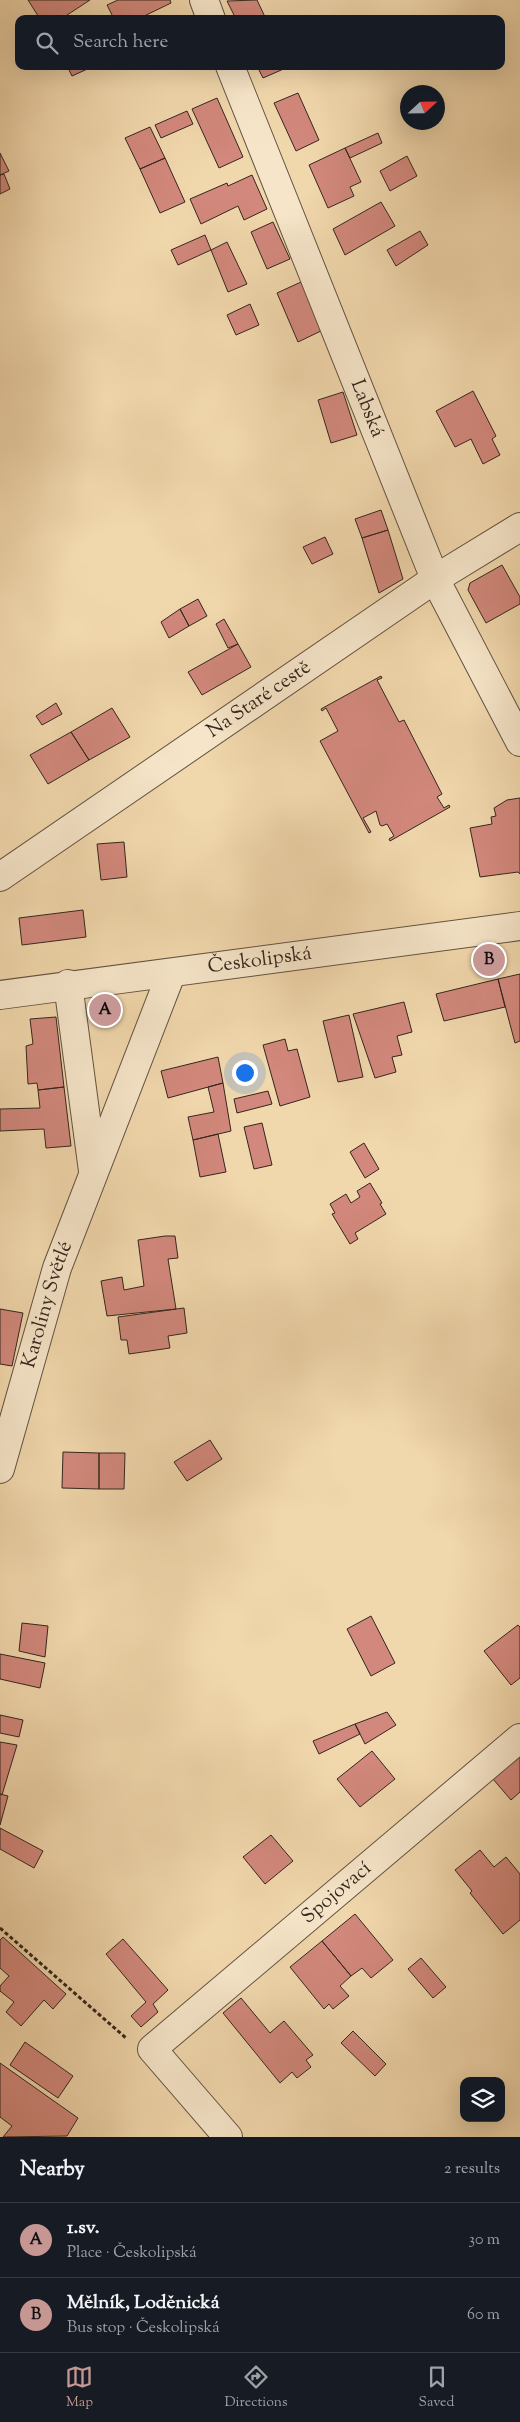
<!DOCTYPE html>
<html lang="en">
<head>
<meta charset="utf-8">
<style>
  :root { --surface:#171b24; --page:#20242c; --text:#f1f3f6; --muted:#9ea1a6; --line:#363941; --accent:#c59692 }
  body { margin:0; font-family:"Sorts Mill Goudy",serif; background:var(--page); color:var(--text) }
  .controls { position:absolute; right:15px; bottom:15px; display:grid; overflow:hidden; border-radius:10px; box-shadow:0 5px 20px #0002 }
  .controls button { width:45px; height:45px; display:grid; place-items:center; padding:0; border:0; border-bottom:1px solid var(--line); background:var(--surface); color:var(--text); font:25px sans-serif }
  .compass { position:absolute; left:400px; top:85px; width:45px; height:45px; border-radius:50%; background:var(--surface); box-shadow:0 5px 20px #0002; rotate:68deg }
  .you { position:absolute; left:244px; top:1072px; width:18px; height:18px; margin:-12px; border:4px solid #fff; border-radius:50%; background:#1a73e8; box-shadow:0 0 0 8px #1a73e833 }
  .badge { display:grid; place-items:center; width:32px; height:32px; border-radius:50%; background:var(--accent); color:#111; font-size:16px; font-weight:700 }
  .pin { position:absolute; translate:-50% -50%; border:2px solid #fff; box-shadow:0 1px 5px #0006 }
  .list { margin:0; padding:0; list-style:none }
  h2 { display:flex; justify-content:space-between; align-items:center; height:65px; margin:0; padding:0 20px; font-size:21px }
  h2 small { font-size:16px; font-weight:400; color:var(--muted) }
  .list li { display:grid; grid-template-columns:32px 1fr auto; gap:15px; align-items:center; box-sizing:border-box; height:75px; padding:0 20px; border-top:1px solid var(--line) }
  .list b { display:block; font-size:19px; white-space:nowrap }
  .list p { margin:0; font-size:16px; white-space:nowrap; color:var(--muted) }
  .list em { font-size:16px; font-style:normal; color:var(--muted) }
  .icon { flex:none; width:28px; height:28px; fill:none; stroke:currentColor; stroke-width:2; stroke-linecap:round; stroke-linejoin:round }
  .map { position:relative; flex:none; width:520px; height:2137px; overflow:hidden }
  .search { position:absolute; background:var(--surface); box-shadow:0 5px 20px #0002; left:15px; right:15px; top:15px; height:55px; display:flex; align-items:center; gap:12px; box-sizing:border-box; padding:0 18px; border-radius:10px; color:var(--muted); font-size:19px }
  .sheet { height:215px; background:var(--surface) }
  nav { display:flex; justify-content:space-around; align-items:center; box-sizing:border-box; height:70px; border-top:1px solid var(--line); background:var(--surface); font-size:14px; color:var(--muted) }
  nav a { display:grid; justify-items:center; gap:2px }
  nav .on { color:var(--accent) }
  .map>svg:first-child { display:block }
  .building { fill:#d2887c; stroke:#33261e }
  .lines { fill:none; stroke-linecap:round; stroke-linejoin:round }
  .minor-casing { stroke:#625242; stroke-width:30 }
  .path { stroke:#33261e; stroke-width:3; stroke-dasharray:4 2.5; stroke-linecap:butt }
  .minor { stroke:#f6e5c9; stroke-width:28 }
  .labels { text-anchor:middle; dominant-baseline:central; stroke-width:4; stroke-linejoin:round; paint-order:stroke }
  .street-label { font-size:20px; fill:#33261e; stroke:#f6e5c9 }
</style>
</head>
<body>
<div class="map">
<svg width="520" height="2137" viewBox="0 0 520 2137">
  <rect width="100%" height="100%" fill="#f1d7ac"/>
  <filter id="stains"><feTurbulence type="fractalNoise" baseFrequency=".004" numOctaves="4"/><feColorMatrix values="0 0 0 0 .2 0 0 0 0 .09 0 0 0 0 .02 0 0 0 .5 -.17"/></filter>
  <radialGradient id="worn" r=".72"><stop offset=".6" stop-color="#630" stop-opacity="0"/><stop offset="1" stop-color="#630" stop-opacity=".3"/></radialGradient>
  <path class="building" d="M28 0H90L61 19H40Z
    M118 0H170L171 3 138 19H114L107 5Z
    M257 0 266 19H236L227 1Z
    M67 66H94L72 76Z
    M257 66H287L288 67 263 78Z
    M298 93 319 140 296 151 274 103Z
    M217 98 243 157 219 168 192 109Z
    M187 111 193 124 161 138 155 125Z
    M150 127 165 158 140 169 125 138Z
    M378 133 382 143 350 158 345 148Z
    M345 148 361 182 350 187 354 196 328 208 309 165Z
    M0 153 9 171 0 175Z
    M407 156 417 176 390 191 380 171Z
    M165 158 185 202 160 213 140 169Z
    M4 174 10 189 0 194V175Z
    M252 175 267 209 244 220 238 206 201 224 190 199 227 183 228 186Z
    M381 202 395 226 345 255 333 229Z
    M273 222 290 259 267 269 251 232Z
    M420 231 428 245 396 266 387 250Z
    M205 235 211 250 178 265 171 250Z
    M227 242 247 284 228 292 211 250Z
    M301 282 323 330 298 342 277 293Z
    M250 304 259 325 236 335 227 315Z
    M473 391 496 436 492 439 500 455 483 464 471 439 455 447 436 411Z
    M343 392 357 435 331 443 318 400Z
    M381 510 388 530 362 538 355 519Z
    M388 530 403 579 379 593 362 538Z
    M325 537 333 554 312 564 303 547Z
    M502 565 520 597V604L486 623 468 590 470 583Z
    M198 599 207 616 189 626 180 609Z
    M180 609 189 626 169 638 161 622Z
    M224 619 238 644 228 648 216 624Z
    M238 644 251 667 202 695 188 672Z
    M381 676 382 678 377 680 399 722 404 720 442 794 437 797 444 808 449 805 450 807 390 841 389 839 394 836 387 824 382 826 380 825 376 811 363 818 371 832 369 833 320 741 338 731 326 708 322 711 321 709Z
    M56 703 62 714 42 725 36 716Z
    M112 708 130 737 89 760 71 732Z
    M71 732 89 760 48 784 30 755Z
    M520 798V874L518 872 480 877 470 828 492 824 491 817 496 816 494 808 507 800Z
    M124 842 127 877 101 880 97 844Z
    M83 910 86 937 22 945 19 918Z
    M520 974V1041L515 1043 498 979Z
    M498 979 505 1007 444 1021 436 994Z
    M404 1002 412 1032 397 1036 402 1055 392 1057 396 1072 375 1078 353 1014Z
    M349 1015 363 1077 338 1082 323 1021Z
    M56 1017 64 1087 38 1090 37 1083 28 1084 26 1046 33 1044 30 1019Z
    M285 1039 288 1051 297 1049 310 1097 280 1106 263 1045Z
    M218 1057 223 1083 168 1098 161 1071Z
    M223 1083 231 1131 193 1140 188 1117 214 1112 208 1087Z
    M64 1087 71 1146 46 1148 44 1129 0 1131V1109L40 1108 38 1090Z
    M268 1091 272 1104 237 1113 234 1099Z
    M262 1123 272 1165 254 1169 244 1127Z
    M218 1134 226 1172 200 1177 193 1140Z
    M364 1143 379 1169 365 1178 350 1152Z
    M370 1183 382 1203 380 1204 386 1214 355 1233 358 1239 350 1244 332 1214 335 1213 330 1204 346 1194 351 1203 360 1197 357 1191Z
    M165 1236H175L178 1258 168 1259 176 1309 107 1316 101 1281 122 1277 124 1290 144 1286 138 1240Z
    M184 1308 187 1333 168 1336 170 1348 129 1354 127 1340H121L118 1317Z
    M0 1309 23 1313 12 1366 0 1364Z
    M210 1440 222 1459 187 1481 174 1462Z
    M63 1452 99 1453V1489L62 1488Z
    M99 1453H125L124 1489H99Z
    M371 1616 395 1663 371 1676 347 1629Z
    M22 1623 48 1626 45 1657 19 1651Z
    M518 1625 520 1627V1678L511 1685 484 1651Z
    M0 1654 45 1663 40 1688 0 1679Z
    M387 1712 396 1725 365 1744 355 1724Z
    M0 1715 23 1720 19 1737 0 1733Z
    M355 1724 360 1734 319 1754 313 1741Z
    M0 1742 17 1745 2 1795 0 1794Z
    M372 1751 395 1779 360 1807 337 1779Z
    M520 1753V1792L511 1800 493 1779Z
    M0 1794 8 1796 0 1825Z
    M0 1828 43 1851 34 1868 0 1849Z
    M271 1835 293 1861 265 1884 243 1857Z
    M480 1850 494 1867 506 1857 520 1874V1920L503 1934 470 1893 472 1891 455 1870Z
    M355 1914 393 1960 371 1978 362 1968 351 1976 322 1941Z
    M3 1937 66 1994 53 2009 44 2000 21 2026 6 2012 14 2002 0 1991V1986L9 1976 0 1968V1940Z
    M123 1939 168 1990 153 2004 158 2012 141 2027 131 2016 146 2002 106 1954Z
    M322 1941 351 1976 340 1986 349 1996 333 2009 329 2004 324 2009 290 1967Z
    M421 1958 446 1987 433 1998 408 1969Z
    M241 1998 270 2033 284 2021 313 2055 306 2060 311 2067 297 2078 292 2072 280 2083 223 2013Z
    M353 2031 386 2064 375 2076 341 2043Z
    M25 2042 73 2076 58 2098 10 2065Z
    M0 2063 78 2118 67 2136 3 2137 12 2126 0 2117Z"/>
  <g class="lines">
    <g class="minor-casing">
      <g id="minor">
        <path d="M204 0 211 19"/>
        <path id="s1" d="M230 66 435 579 520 742"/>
        <path id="s2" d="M0 877 435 579 520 527"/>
        <path d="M68 984 93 1171"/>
        <path id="s3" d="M0 995 520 926"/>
        <path id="s4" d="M0 1469 57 1268 171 974"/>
        <path id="s5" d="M228 2137 152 2049 520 1738"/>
      </g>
    </g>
    <path class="path" d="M0 1928 126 2038"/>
    <use href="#minor" class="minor"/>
  </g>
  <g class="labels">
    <g class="street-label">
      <text stroke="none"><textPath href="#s1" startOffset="369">Labská</textPath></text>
      <text stroke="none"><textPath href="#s2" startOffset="314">Na Staré cestě</textPath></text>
      <text stroke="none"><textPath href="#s3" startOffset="262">Českolipská</textPath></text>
      <text stroke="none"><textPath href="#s4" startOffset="171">Karoliny Světlé</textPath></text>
      <text stroke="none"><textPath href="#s5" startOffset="358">Spojovací</textPath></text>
    </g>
  </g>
  <rect width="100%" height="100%" filter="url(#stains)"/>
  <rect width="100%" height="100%" fill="url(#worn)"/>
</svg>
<div class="controls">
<button><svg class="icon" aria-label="layers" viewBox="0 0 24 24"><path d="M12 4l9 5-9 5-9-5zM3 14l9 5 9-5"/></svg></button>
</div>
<svg class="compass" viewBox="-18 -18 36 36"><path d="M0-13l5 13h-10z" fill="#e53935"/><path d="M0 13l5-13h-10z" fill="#9ea1a6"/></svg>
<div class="you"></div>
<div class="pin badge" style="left:105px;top:1010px">A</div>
<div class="pin badge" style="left:489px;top:960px">B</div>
<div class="search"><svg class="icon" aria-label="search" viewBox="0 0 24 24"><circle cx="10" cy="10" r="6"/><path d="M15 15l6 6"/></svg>Search here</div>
</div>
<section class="sheet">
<h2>Nearby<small>2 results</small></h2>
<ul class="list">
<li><span class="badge">A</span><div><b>1.sv.</b><p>Place · Českolipská</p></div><em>30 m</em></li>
<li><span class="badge">B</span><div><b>Mělník, Loděnická</b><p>Bus stop · Českolipská</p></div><em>60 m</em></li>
</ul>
</section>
<nav>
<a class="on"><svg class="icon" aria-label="map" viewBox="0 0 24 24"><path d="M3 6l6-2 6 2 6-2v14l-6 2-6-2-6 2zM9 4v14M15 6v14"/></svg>Map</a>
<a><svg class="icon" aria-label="directions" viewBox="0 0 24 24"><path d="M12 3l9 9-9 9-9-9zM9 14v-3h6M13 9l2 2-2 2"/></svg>Directions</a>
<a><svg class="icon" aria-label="saved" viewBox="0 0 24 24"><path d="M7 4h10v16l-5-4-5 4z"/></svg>Saved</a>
</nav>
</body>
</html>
